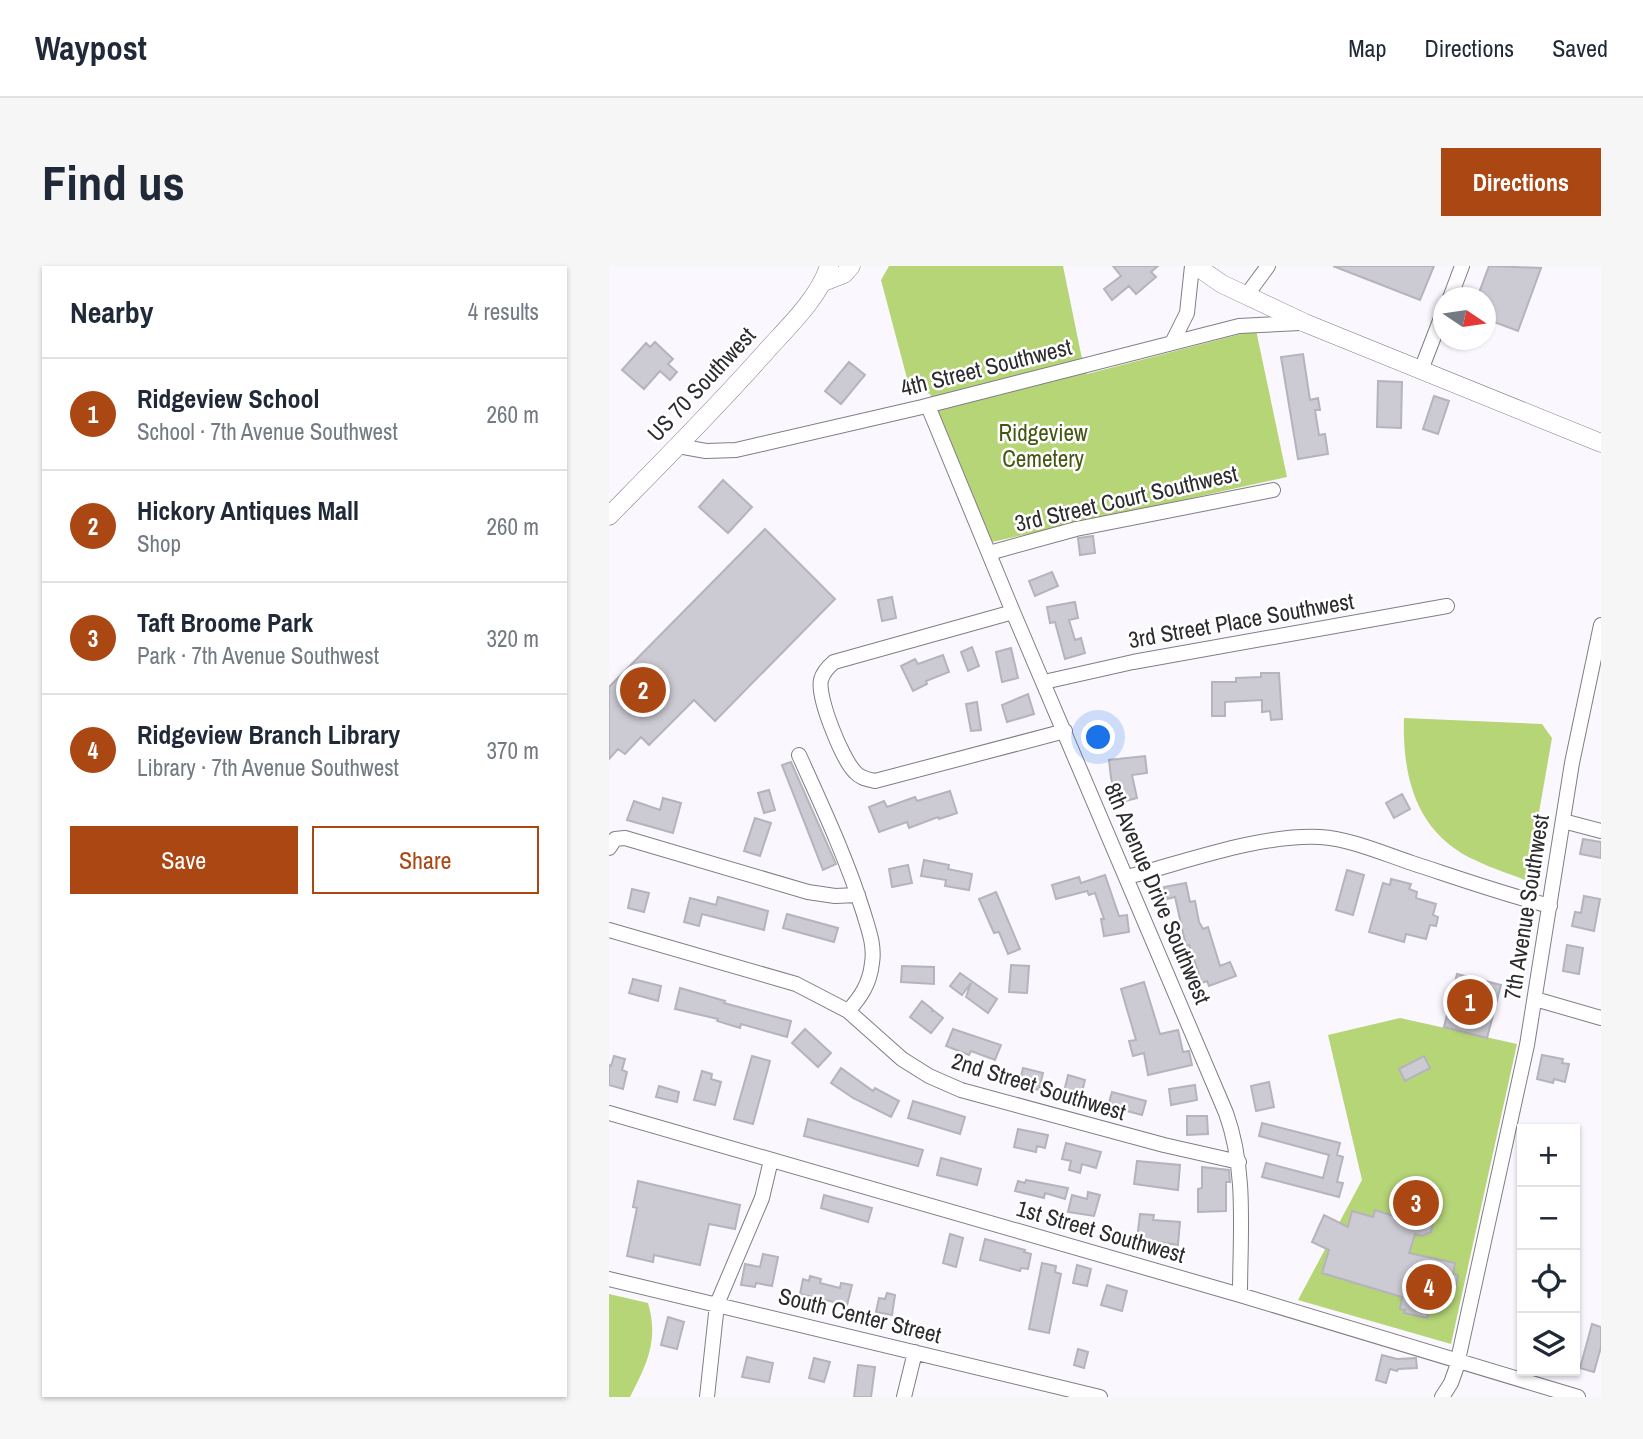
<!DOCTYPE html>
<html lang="en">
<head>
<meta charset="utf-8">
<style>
  :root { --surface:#fff; --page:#f6f6f7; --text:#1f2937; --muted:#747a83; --line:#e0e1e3; --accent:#ab4713 }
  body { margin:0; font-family:"Archivo Narrow",sans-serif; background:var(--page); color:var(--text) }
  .controls { position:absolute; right:21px; bottom:21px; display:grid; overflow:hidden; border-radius:0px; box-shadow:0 2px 5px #0004 }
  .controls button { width:63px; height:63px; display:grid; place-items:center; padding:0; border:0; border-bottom:2px solid var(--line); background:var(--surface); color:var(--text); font:35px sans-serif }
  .compass { position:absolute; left:824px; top:21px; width:63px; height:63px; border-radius:50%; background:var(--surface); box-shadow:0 2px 5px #0004; rotate:103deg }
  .you { position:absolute; left:490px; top:472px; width:24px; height:24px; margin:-18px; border:5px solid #fff; border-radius:50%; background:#1a73e8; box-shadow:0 0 0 10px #1a73e833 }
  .badge { display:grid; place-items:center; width:46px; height:46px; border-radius:50%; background:var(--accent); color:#fff; font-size:23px; font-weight:700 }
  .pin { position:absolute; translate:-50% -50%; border:4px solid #fff; box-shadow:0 2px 7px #0006 }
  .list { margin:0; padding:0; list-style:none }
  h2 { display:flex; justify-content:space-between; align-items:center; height:91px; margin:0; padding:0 28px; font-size:30px }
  h2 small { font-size:23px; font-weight:400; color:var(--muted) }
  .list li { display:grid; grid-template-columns:46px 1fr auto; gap:21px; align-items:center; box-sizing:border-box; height:112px; padding:0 28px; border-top:2px solid var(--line) }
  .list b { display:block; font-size:26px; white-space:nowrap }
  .list p { margin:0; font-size:23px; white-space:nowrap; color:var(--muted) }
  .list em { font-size:23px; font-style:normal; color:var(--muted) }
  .actions { display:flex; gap:14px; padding:21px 28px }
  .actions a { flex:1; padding:16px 0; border:2px solid var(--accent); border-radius:0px; text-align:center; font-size:24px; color:var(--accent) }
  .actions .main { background:var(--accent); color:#fff }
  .icon { flex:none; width:38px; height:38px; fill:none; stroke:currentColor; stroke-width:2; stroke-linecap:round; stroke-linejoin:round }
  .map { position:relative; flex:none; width:992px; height:1131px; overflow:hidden; border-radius:0px }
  header { display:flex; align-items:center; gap:42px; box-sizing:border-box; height:98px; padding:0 35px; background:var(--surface); border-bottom:2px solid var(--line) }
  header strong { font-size:33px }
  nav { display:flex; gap:38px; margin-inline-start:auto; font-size:24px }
  .intro { display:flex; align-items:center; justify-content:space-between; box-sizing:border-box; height:168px; padding:0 42px }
  h1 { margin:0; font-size:49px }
  .button { padding:18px 32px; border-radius:0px; background:var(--accent); color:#fff; font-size:24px; font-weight:700 }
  main { display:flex; gap:42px; padding:0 42px }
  aside { flex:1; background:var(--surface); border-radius:0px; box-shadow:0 2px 5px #0004 }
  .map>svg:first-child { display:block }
  .green { fill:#b6d577 }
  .building { fill:#cccad2; stroke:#b5b3bb; stroke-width:2 }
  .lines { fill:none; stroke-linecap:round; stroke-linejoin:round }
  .minor-casing { stroke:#817d85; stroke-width:16 }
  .major-casing { stroke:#817d85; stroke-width:19 }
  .minor { stroke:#fff; stroke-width:14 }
  .major { stroke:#fff; stroke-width:18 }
  .labels { text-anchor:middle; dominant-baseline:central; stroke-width:5; stroke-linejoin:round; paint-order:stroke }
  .street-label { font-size:23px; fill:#2c2b2e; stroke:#fff }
  .park-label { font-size:23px; fill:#445712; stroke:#fff }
</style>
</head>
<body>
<header>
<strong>Waypost</strong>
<nav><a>Map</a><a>Directions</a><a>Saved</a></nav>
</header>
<div class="intro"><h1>Find us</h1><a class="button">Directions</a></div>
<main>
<aside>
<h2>Nearby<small>4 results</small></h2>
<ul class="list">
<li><span class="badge">1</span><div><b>Ridgeview School</b><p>School · 7th Avenue Southwest</p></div><em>260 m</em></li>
<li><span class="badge">2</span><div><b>Hickory Antiques Mall</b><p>Shop</p></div><em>260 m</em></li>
<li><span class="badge">3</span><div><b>Taft Broome Park</b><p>Park · 7th Avenue Southwest</p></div><em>320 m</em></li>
<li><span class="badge">4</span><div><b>Ridgeview Branch Library</b><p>Library · 7th Avenue Southwest</p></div><em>370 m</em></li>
</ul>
<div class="actions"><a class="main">Save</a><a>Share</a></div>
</aside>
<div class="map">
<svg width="992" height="1131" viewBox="0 0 992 1131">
  <rect width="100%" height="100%" fill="#fbf7fe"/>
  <path class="green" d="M280 0H454L472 88 478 108 647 64 678 211 383 276 321 128 300 120 272 14Z
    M795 452 933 458 943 472 918 615C902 608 884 603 868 595 808 569 793 512 795 452Z
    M791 752 908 778 842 1078 689 1034 753 914 719 769Z
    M0 1028 39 1037C50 1074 38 1098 21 1131H0Z"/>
  <path class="building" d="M504 0H549L542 6 547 11 527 28 520 20 503 34 495 23 512 10Z
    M724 0H825L811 34Z
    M880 0 932 2 909 65 877 53V32H868Z
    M46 76 64 93 59 98 68 106 61 114 51 105 35 123 13 104 37 77 41 81Z
    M694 88 701 134 709 132 711 144H706L710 169 716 168 719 188 689 193 672 91Z
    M240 96 256 109 232 138 216 125Z
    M769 115 793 116 792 162 768 161Z
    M825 130 840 135 829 168 814 163Z
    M114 214 143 241 119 267 90 241Z
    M156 263 226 333 106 455 85 434 40 479 32 471 16 488 9 483 0 493V421Z
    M484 270 486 287 471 289 469 272Z
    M443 306 449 320 426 330 420 315Z
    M283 331 287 352 273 355 269 334Z
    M466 336 469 352 460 354 466 374 472 372 476 387 456 393 446 356 441 357 438 341Z
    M363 381 370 400 359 405 352 386Z
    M402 382 409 412 393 416 387 386Z
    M334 389 340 406 317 415 318 418 304 425 292 400 306 393 309 398Z
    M652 407H670L673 453 662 454 661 445 653 446V434L616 436V450H603V416H627V412L652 411Z
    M419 428 425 448 398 456 393 439Z
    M368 436 372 464 362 465 357 438Z
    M536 490 538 507 523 509 528 532 509 537 502 512 500 494Z
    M182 496 227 598 214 604 173 499Z
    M160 524 166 544 155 547 149 527Z
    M341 525 348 547 330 553 329 551 300 562 298 556 270 566 260 541 275 535 278 541 306 531 308 535Z
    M793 528 801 543 785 552 777 537Z
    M54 532 72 537 64 567 18 554 25 535 51 544Z
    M146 552 162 557 151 590 135 585Z
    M974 573 992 576V592L971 588Z
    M315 594 340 599 339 603 363 608 360 624 336 620 337 614 312 610Z
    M299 599 303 617 283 621 280 603Z
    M738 604 755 609 744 649 727 644Z
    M496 609 510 650 518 649 520 666 495 670 492 653H495L486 627 480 629 478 625 447 633 443 619 470 611 472 617Z
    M782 613 802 618 800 623 808 626 807 632 827 638 824 649 829 651 827 660 821 659 817 673 797 668 795 676 760 666 774 617 781 619Z
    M577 617 581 636 586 635 590 656 594 663 599 661 611 700 621 696 627 710 600 720 598 715 593 717 580 679 577 680 566 631 558 633 555 621Z
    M23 623 40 627 35 646 19 642Z
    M387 626 411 683 399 688 390 666 385 667 370 633Z
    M975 630 991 633 985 665 963 660 966 646 972 647Z
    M109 631 159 645 155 664 93 648 90 660 75 656 81 632 107 639Z
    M178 648 229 662 225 676 174 662Z
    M958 679 974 682 970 708 954 705Z
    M402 699 420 700 418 727 400 726Z
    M293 700 325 701V718L292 716Z
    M351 707 388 733 379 747 357 731 362 717 353 729 341 720Z
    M848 708 892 719 878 772 835 761Z
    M24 713 52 720 49 735 20 727Z
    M535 716 551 768 569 764 574 786 580 785 583 799 539 809 535 787 524 790 520 775 527 774 512 723Z
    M71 722 116 735 115 737 182 755 178 771 132 758 131 762 108 755 109 753 66 743Z
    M313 735 323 743V746L324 744 334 752 322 767 301 751Z
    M196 763 222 787 209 801 183 777Z
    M344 763 392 779 386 794 362 785 360 789 337 780Z
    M933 789 954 793 953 797 960 798 956 816 945 813 944 817 928 813Z
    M5 790 16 793 13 804 18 806 14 823 0 819V799L2 800Z
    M143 790 161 795 144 858 125 853Z
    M815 790 821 802 796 815 790 803Z
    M232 802 264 825 266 822 290 835 282 851 244 832 222 817Z
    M414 802 434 807 430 824 410 819Z
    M93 805 103 808 102 813 112 816 106 839 85 834Z
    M459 809 476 814 471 834 454 830Z
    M660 816 665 841 647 845 642 820Z
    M586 819 588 834 562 839 560 823Z
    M50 820 70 826 68 836 47 831Z
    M503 826 537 835 533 849 499 840Z
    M304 835 356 851 351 868 299 852Z
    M578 850H598L599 868 578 869Z
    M199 853 314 884 309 900 195 870Z
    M653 857 731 877 728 889 734 891 728 916 734 917 730 931 653 911 657 897 714 912 720 889 650 870Z
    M409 863 439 869 436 882 428 880 427 886 405 881Z
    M457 877 492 886 487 902 473 898 471 907 460 904 462 895 453 893Z
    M332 892 372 903 368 919 328 909Z
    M528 895 571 899 569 924 525 918Z
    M593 901 620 904 621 916H617V945L589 946V923L593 922Z
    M417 914 459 922 456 933 436 927 435 932 406 925 409 915 416 917Z
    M29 915 131 939 126 963 100 958 91 999 45 989 44 996 18 990 28 942 24 941Z
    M479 926 491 929 485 950 459 946 463 929 478 933Z
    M215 929 263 942 259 956 212 942Z
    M766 944 800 955 802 948 811 944 820 946 824 956 822 966 813 970 806 968 800 987 846 997 844 1008 849 1009 847 1019 840 1017 837 1029 824 1026 818 1052 795 1047 796 1044 791 1043 793 1031 713 1007 720 984 703 976 715 949 739 961 743 945 764 951Z
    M531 948 545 949 544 954 571 956 569 979 528 973Z
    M341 968 354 972 347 1001 334 997Z
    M376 973 416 984 415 986 422 988 419 1003 412 1002 411 1005 371 994Z
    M154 988 169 991 163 1020 147 1017 146 1021 132 1019 136 998 151 1001Z
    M433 997 447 1000 446 1006 452 1008 440 1067 420 1063Z
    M468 999 482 1003 478 1020 464 1017Z
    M201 1010 212 1013 211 1017 231 1022 232 1017 243 1019 238 1039 191 1028 194 1013 200 1015Z
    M498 1019 518 1025 513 1045 492 1039Z
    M278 1027 286 1029 283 1049 267 1046 270 1032 276 1033Z
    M59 1051 75 1056 68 1083 52 1079Z
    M983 1058 992 1061V1081L985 1106 971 1102Z
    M469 1083 479 1086 475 1102 465 1099Z
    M773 1089 788 1093 807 1092 808 1102 789 1103 788 1105 781 1103 777 1117 767 1114Z
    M138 1091 164 1097 160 1116 133 1111Z
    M205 1092 221 1096 215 1116 200 1112Z
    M249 1099 266 1101 262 1131H245Z"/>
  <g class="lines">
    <g class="minor-casing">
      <path id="minor" d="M637 30 659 0
        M841 32 853 0
        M563 77 578 47 583 0
        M812 104 834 47
        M319 140 404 346 617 847C638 905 631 968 631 1029
        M69 180 97 185 127 184 313 141 630 60 691 57
        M380 287 467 263 664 224
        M404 346 225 396C219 401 214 406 212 414 208 431 233 493 246 506 251 512 258 513 266 515L456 465
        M435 416 524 396 838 340
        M190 489C213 540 237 591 254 645 259 662 266 679 263 697 261 717 252 731 239 745
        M954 555 992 565
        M0 582 6 573 16 572 199 626 226 630 249 629
        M518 611C576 596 651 568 711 571 742 573 773 587 803 597 849 612 894 628 941 640
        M0 664 187 718 239 745 293 793 320 810 352 824 555 879 630 896
        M926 733 992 752
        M0 847 631 1029 969 1131
        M0 1013 491 1131
        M98 1131 108 1038 153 932 162 894
        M295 1131 306 1086
        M833 1131 842 1117 847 1103 918 779 963 497 992 359"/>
    </g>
    <g class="major-casing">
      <path id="major" d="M587 0 613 18 696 57 992 177
        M215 16 235 8 242 0
        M0 250C54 195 109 140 160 82 182 58 210 31 220 0"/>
    </g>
    <use href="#minor" class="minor"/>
    <use href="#major" class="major"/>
  </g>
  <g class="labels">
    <g class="street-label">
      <text transform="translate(377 101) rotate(-14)">4th Street Southwest</text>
      <text transform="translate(92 118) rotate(-47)">US 70 Southwest</text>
      <text transform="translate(517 232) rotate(-13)">3rd Street Court Southwest</text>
      <text transform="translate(632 354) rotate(-10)">3rd Street Place Southwest</text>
      <text transform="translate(549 627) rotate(67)">8th Avenue Drive Southwest</text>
      <text transform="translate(917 641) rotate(-81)">7th Avenue Southwest</text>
      <text transform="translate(430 820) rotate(17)">2nd Street Southwest</text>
      <text transform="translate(492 965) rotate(16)">1st Street Southwest</text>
      <text transform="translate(251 1049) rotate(14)">South Center Street</text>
    </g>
    <g class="park-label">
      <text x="434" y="166">Ridgeview<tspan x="434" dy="26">Cemetery</tspan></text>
    </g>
  </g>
</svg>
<div class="controls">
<button>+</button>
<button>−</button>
<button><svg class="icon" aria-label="locate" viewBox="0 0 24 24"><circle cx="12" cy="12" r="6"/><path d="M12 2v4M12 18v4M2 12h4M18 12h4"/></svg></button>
<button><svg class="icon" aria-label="layers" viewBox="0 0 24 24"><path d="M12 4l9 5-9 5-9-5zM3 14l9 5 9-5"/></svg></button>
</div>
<svg class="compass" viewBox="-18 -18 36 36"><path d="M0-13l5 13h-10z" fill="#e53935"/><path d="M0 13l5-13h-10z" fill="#747a83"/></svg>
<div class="you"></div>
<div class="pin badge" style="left:861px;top:736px">1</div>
<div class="pin badge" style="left:34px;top:424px">2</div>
<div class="pin badge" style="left:807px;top:937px">3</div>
<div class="pin badge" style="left:820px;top:1021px">4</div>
</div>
</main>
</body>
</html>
